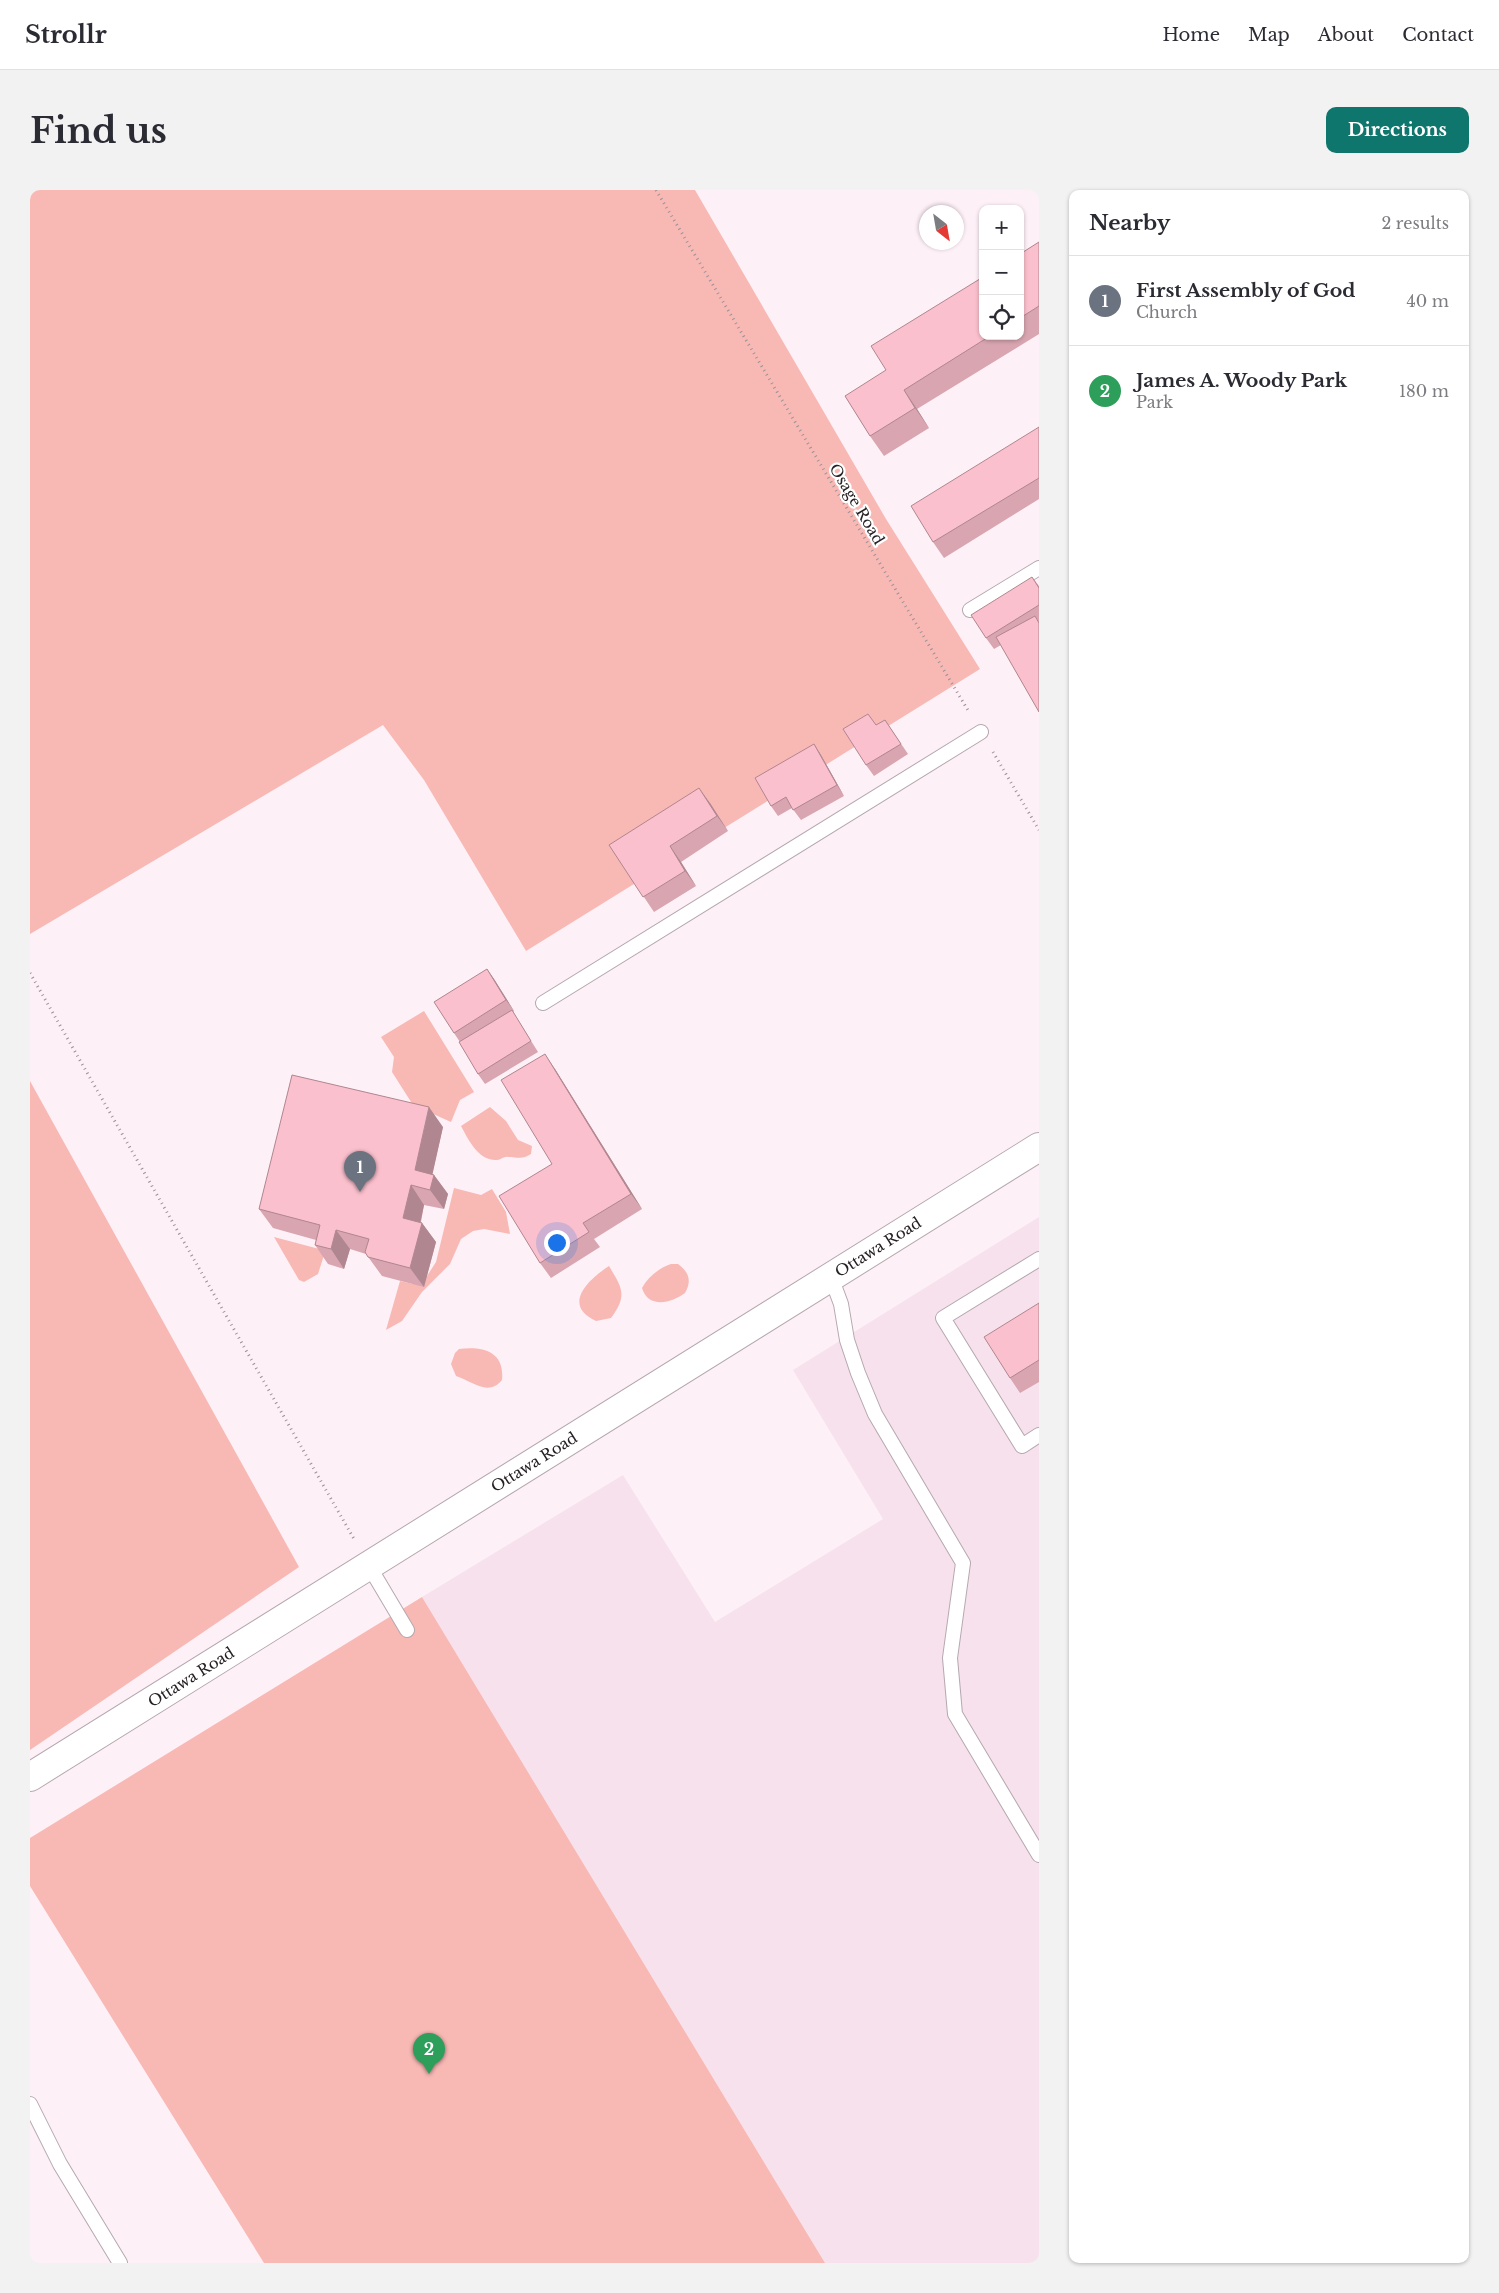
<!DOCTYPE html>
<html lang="en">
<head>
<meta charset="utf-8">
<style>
  :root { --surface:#fff; --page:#f2f2f3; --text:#2b2b33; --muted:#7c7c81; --line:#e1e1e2; --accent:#0f766e }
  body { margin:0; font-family:"Libre Baskerville",serif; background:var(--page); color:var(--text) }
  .controls { position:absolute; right:15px; top:15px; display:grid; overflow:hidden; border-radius:10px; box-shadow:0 1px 4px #0004 }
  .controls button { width:45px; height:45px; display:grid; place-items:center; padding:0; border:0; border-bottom:1px solid var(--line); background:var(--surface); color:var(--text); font:25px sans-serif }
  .compass { position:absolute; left:889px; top:15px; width:45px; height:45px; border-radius:50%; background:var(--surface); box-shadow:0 1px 4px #0004; rotate:149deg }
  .you { position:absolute; left:526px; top:1052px; width:18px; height:18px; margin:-12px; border:4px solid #fff; border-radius:50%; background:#1a73e8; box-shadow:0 0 0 8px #1a73e833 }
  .badge { display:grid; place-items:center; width:32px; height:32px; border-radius:50%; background:var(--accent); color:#fff; font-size:16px; font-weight:700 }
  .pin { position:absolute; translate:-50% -41px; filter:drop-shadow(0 1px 2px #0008) }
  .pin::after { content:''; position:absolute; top:26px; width:18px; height:15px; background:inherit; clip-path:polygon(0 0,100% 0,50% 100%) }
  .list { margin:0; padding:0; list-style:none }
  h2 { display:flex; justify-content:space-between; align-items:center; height:65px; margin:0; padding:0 20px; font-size:21px }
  h2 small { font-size:16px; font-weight:400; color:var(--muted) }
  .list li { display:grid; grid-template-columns:32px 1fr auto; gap:15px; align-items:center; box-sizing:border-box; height:90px; padding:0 20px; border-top:1px solid var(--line) }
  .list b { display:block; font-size:19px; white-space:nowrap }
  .list p { margin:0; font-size:16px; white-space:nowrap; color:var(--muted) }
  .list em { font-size:16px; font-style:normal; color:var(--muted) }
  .icon { flex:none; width:28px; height:28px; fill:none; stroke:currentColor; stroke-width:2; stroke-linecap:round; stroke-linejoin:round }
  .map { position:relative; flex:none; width:1009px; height:2073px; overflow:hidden; border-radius:10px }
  header { display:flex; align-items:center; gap:30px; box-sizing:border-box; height:70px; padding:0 25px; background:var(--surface); border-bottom:1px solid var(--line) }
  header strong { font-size:24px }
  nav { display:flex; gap:28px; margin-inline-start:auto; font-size:18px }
  .intro { display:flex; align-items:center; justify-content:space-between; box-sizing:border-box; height:120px; padding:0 30px }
  h1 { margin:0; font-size:35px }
  .button { padding:12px 22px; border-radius:10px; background:var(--accent); color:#fff; font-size:18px; font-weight:700 }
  main { display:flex; gap:30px; padding:0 30px }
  aside { flex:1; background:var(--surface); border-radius:10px; box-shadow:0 1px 4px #0004 }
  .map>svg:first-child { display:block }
  .built { fill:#f7e1ec }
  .green { fill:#f8b8b4 }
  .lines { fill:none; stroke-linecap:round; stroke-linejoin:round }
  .service-casing { stroke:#b5a8af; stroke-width:16 }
  .tertiary-casing { stroke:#b5a8af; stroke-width:30 }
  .path { stroke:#9c9298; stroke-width:3; stroke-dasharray:1 4; stroke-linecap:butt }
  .service { stroke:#fff; stroke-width:14 }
  .tertiary { stroke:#fff; stroke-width:28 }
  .wall { fill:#d8a5b0 }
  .shaded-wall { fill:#b08690 }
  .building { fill:#fbc0cd; stroke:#b08690 }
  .labels { text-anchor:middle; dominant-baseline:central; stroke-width:4.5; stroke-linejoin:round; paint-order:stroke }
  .street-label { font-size:15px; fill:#262124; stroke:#fff }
</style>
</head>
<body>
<header>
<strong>Strollr</strong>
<nav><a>Home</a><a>Map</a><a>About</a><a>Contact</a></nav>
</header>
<div class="intro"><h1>Find us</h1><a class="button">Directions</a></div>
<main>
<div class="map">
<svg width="1009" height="2073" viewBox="0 0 1009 2073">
  <rect width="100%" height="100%" fill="#fef0f7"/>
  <path class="built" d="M1009 1027V2070L1004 2073H795L392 1407 593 1285 685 1432 853 1329 763 1180Z"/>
  <path class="green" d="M0 0H665L856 329 950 479 496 761 394 590 353 535 0 744Z
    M394 821 444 902 430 910 421 932 383 915 362 882 364 867 351 847Z
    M0 891 269 1377 0 1560Z
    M460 917 476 931 488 950 502 956 501 964C492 970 488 967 478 967 474 966 471 970 467 970 448 971 438 949 431 936Z
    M424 998 451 1005 462 999 476 1022 480 1044 454 1039 443 1041 431 1049 420 1074 392 1102 372 1131 356 1140 370 1091 383 1094 397 1086 406 1072Z
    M244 1047 293 1060 295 1062 288 1084 274 1092 269 1090Z
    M641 1074H648C659 1082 662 1091 655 1103 642 1113 618 1119 612 1098 618 1087 629 1078 641 1074Z
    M579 1076C592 1098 598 1105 581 1128L566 1131C531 1115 559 1089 579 1076Z
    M429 1159C452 1156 475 1161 472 1190 458 1207 442 1191 426 1186L421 1174 425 1163Z
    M392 1407 795 2073H234L0 1696V1648Z"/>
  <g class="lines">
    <g class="service-casing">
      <path id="service" d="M940 420 1009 378
        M513 813 951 542
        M1009 1069 913 1128 992 1256 1009 1245
        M801 1087 811 1114 817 1150 828 1183 845 1224 933 1373 920 1468 925 1524 1009 1665
        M339 1376 377 1440
        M0 1914 30 1974 90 2073"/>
    </g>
    <g class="tertiary-casing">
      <path id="tertiary" d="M0 1587 1009 957"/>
    </g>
    <path class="path" d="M626 0 939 522
      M963 562 1009 640
      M0 783 324 1349"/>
    <use href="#service" class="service"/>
    <use href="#tertiary" class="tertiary"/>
  </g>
  <path class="wall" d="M1009 52V144L887 219 899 238 854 266 840 246 815 206 953 146H990V64Z
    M1009 237V309L914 368 903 352Z
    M1002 387 1009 396V522L971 455 964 459 956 448Z
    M855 530 878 564 844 586 836 575 846 535Z
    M784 554 791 565 814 606 771 630 762 618 748 626 741 616Z
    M680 613 698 641 651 672 666 696 624 722 579 655Z
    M457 779 464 789 484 821 483 822 508 862 455 894 448 884 430 852 424 843Z
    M525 879 612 1019 564 1049 570 1057 521 1088 510 1073 522 974Z
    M413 937 402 984 404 985 418 1004 414 1019 394 1015 391 1032 392 1033 406 1052 394 1097 352 1086 336 1064 320 1059 314 1079 298 1074 285 1055 286 1050 243 1038 229 1019Z
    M1009 1113V1192L990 1203 980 1188Z"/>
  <path class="shaded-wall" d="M874 200 887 219 899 238 885 218Z
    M784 554 791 565 814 606 807 595Z
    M669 598 680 613 698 641 687 626Z
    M640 656 651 672 666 696 655 681Z
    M457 779 464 789 484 821 476 810Z
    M515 864 525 879 612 1019 601 1004Z
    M399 917 413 937 399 1000 385 980Z
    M404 985 418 1004 414 1019 400 1000Z
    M381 995 394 1015 387 1048 373 1028Z
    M392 1033 406 1052 394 1097 380 1078Z
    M306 1040 320 1059 314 1079 301 1059Z"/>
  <path class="building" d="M1009 52V116L990 128V64Z
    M953 87V146H960L874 200 885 218 840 246 815 206 856 180 841 156Z
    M1009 237V288L903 352 881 316Z
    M1002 387 1009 398V415L956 448 941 425Z
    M1005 426 1009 433V522L966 447Z
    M838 524 846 535 855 530 871 554 836 575 813 539Z
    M784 554 807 595 763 620 756 607 741 616 725 588Z
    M669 598 687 626 640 656 655 681 613 707 579 655Z
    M457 779 476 810 424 843 404 812Z
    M482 820 501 851 448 884 429 852Z
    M515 864 601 1004 553 1033 559 1042 510 1073 469 1006 522 974 471 890Z
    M262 885 399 917 385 980 404 985 400 1000 381 995 373 1028 392 1033 380 1078 338 1067 335 1062 339 1049 306 1040 301 1059 285 1055 290 1035 229 1019Z
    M1009 1113V1170L980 1188 954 1147Z"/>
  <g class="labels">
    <g class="street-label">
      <text transform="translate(827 314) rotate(59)">Osage Road</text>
      <text transform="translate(848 1057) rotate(-32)">Ottawa Road</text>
      <text transform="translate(504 1272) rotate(-32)">Ottawa Road</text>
      <text transform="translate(161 1487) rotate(-32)">Ottawa Road</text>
    </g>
  </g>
</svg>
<div class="controls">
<button>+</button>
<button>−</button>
<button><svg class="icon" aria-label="locate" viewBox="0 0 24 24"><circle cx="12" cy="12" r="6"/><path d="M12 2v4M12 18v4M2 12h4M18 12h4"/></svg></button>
</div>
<svg class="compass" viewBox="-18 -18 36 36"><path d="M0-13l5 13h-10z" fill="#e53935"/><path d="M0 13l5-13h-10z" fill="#7c7c81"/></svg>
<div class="you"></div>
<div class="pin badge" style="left:330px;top:1002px;background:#6b7280">1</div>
<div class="pin badge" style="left:399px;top:1884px;background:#2e9e5b">2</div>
</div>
<aside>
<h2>Nearby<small>2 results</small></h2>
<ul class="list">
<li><span class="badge" style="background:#6b7280">1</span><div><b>First Assembly of God</b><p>Church</p></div><em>40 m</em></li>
<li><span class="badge" style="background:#2e9e5b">2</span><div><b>James A. Woody Park</b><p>Park</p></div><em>180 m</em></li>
</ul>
</aside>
</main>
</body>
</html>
